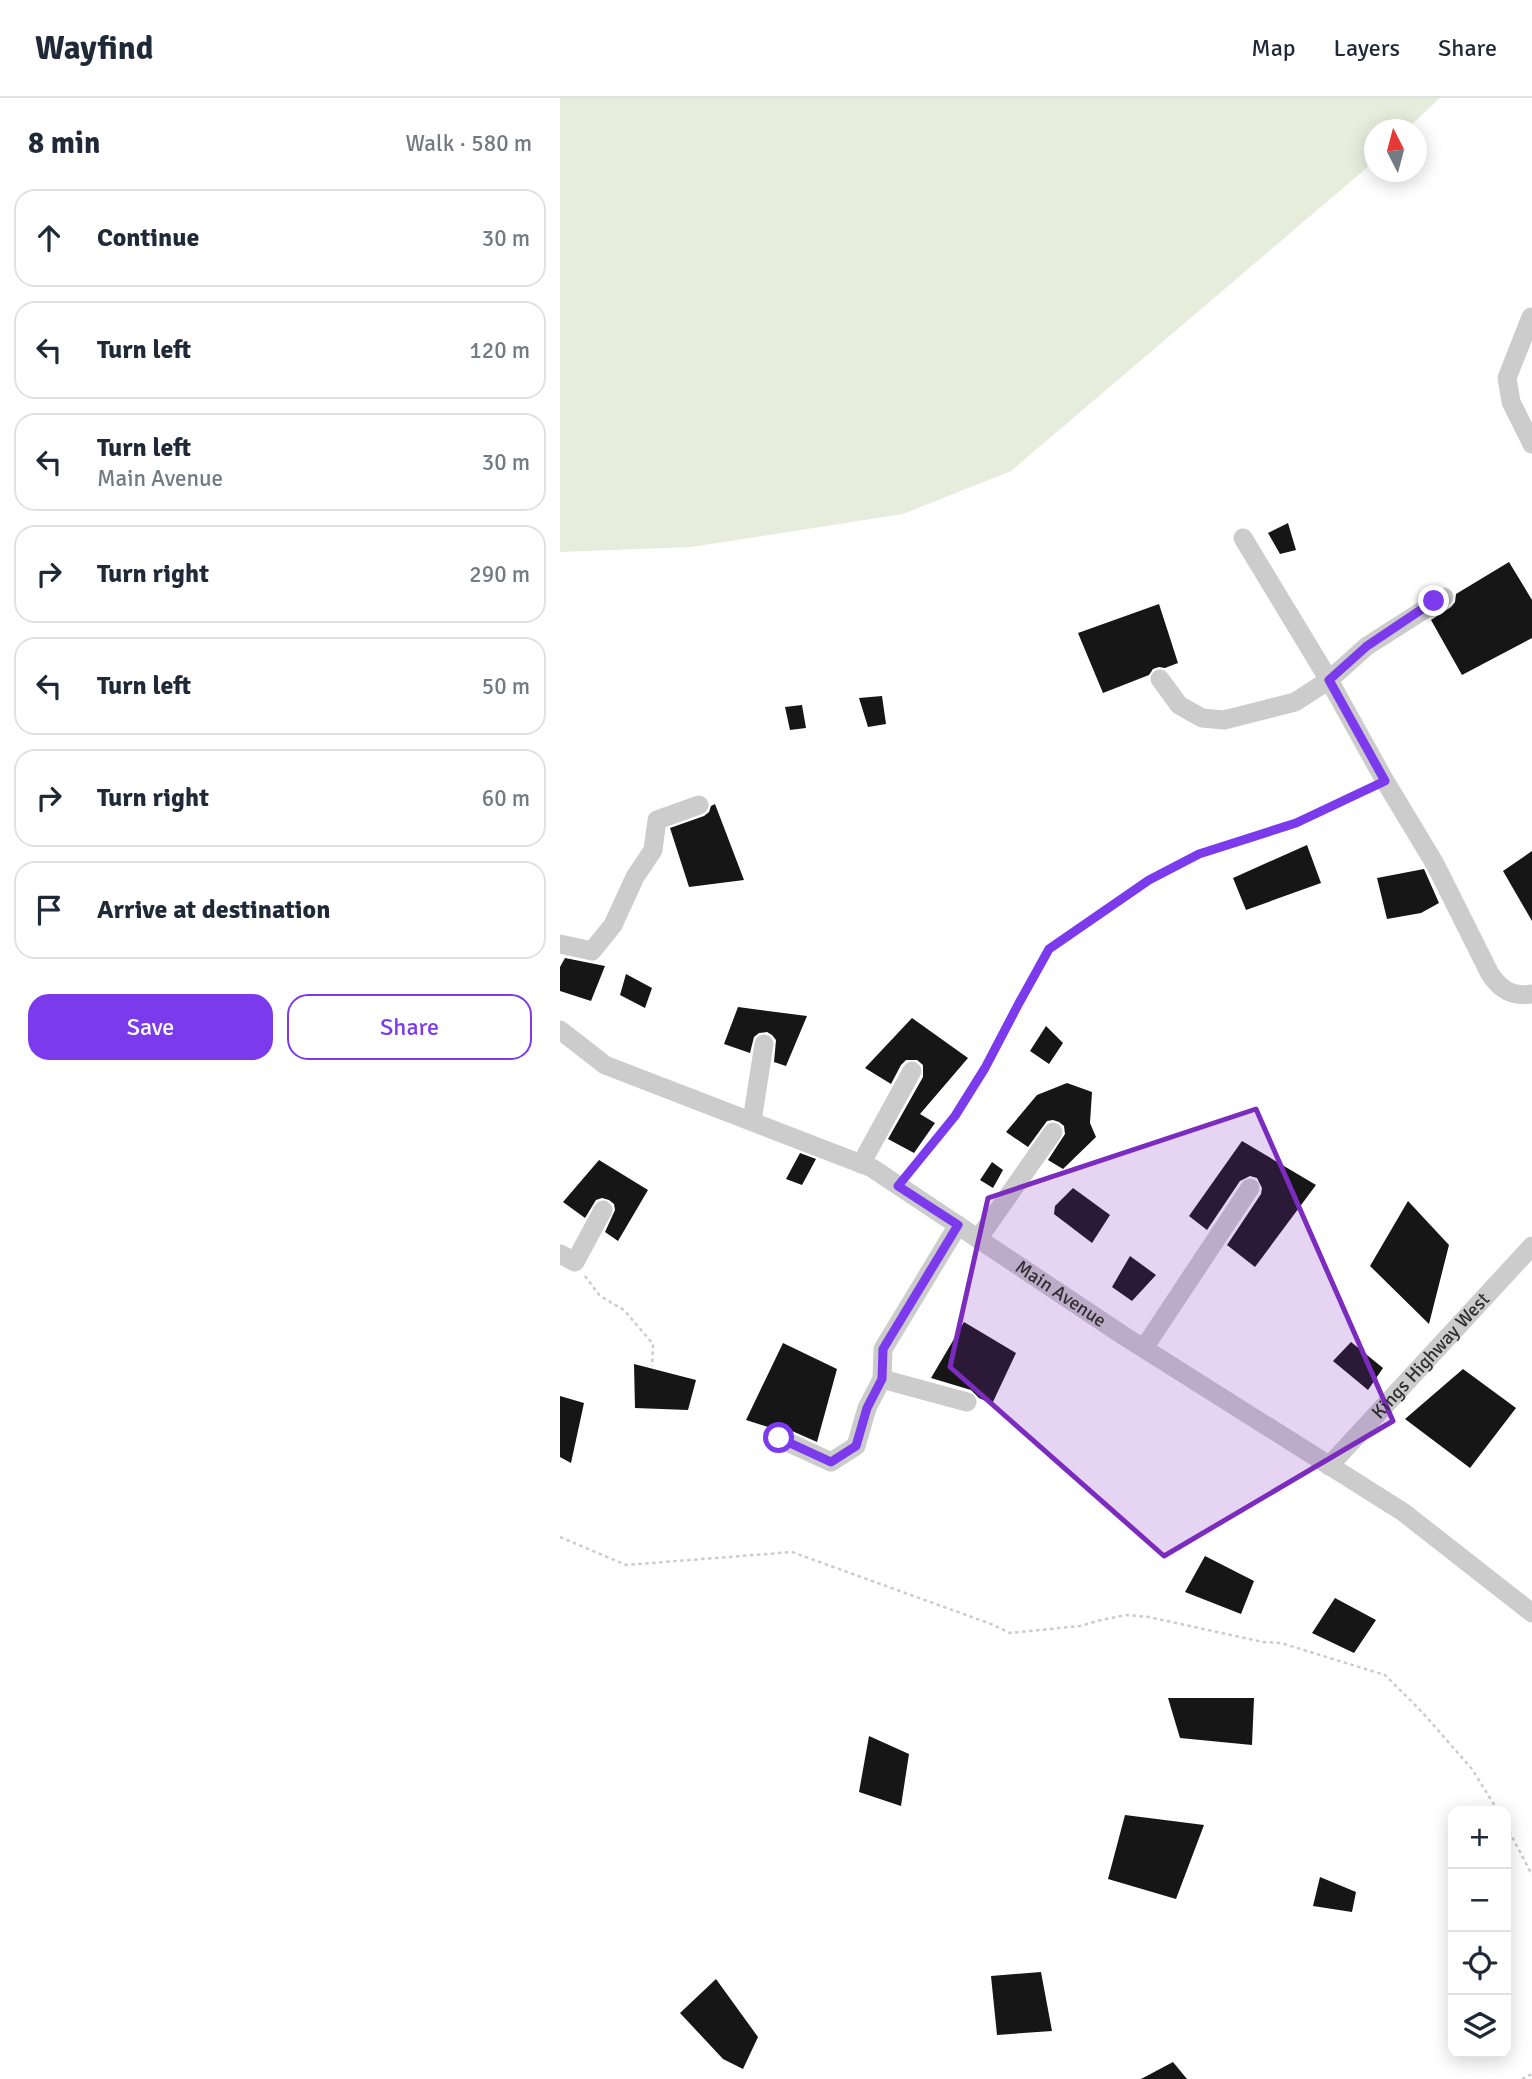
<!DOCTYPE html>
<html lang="en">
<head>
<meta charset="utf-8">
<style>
  :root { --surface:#fff; --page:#f2f2f3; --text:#1f2937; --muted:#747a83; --line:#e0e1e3; --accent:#7c3aed }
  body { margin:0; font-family:Signika,sans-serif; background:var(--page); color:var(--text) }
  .controls { position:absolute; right:21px; bottom:21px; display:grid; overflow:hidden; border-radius:14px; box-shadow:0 4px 18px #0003 }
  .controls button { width:63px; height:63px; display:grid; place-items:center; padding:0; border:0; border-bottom:2px solid var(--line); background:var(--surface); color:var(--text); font:35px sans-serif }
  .compass { position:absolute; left:804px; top:21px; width:63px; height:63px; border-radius:50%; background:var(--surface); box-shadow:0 4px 18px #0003; rotate:354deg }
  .stop { position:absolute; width:21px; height:21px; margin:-16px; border:5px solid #7c3aed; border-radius:50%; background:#fff }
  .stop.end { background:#7c3aed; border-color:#fff; box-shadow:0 2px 7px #0008 }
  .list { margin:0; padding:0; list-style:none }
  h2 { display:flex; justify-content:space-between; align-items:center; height:91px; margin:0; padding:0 28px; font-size:30px }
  h2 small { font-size:23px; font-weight:400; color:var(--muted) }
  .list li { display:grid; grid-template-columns:46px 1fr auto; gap:21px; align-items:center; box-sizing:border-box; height:98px; margin:0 14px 14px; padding:0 14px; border:2px solid var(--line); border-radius:21px }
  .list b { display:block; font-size:26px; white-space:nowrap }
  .list p { margin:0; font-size:23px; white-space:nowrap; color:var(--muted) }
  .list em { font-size:23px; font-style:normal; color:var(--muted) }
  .actions { display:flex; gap:14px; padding:21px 28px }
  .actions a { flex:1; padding:16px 0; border:2px solid var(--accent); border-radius:21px; text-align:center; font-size:24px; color:var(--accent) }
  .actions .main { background:var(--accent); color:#fff }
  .icon { flex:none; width:38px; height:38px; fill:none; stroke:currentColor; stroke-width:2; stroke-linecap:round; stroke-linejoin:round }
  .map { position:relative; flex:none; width:972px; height:1981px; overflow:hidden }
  header { display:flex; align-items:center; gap:42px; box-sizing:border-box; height:98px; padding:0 35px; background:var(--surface); border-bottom:2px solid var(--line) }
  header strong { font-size:33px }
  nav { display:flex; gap:38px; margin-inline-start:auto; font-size:24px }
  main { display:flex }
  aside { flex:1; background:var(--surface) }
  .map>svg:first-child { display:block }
  .green { fill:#e7eddc }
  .building { fill:#161616 }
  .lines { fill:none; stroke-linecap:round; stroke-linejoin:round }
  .path { stroke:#ccc; stroke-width:2.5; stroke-dasharray:3.5 3.5; stroke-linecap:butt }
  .minor { stroke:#ccc; stroke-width:19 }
  .route { stroke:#7c3aed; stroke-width:9 }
  .marked { fill:#7b2cbf; fill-opacity:0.2; stroke:#7b2cbf; stroke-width:5; stroke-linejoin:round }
  .labels { text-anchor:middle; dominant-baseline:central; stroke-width:7; stroke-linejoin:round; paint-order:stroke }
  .street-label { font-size:19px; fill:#2f2f2f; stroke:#fff }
</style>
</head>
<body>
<header>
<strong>Wayfind</strong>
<nav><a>Map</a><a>Layers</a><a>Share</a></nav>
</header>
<main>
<aside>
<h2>8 min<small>Walk · 580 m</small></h2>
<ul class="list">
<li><svg class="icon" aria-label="ahead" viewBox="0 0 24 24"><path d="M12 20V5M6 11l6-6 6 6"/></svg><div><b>Continue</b></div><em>30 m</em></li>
<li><svg class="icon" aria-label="left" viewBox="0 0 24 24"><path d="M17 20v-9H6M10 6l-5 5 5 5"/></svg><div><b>Turn left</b></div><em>120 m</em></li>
<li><svg class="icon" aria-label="left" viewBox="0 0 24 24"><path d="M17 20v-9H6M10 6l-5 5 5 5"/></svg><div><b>Turn left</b><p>Main Avenue</p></div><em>30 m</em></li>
<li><svg class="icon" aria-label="right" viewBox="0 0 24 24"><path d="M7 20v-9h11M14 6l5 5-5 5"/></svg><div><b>Turn right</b></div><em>290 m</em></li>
<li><svg class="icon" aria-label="left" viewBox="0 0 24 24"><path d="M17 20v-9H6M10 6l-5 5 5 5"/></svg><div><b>Turn left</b></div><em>50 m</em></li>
<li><svg class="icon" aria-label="right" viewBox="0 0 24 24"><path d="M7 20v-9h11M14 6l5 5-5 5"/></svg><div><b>Turn right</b></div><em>60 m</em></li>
<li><svg class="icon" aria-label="arrive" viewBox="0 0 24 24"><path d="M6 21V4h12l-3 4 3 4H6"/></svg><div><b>Arrive at destination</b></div></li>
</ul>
<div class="actions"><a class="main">Save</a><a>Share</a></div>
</aside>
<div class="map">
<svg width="972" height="1981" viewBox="0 0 972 1981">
  <rect width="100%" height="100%" fill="#fff"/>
  <path class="green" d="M0 0H880L847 31 814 32V62L802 74 451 373 343 416 131 449 0 454Z"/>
  <path class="building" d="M728 425 736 452 720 456 708 435Z
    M949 464 972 502V540L902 577 871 522 891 509 895 504 896 496Z
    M599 506 618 565 605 570 599 569 593 571 589 577 543 595 518 535Z
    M322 598 326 626 308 629 299 600Z
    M242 607 246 630 230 632 225 609Z
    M155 706 184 782 129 789 110 730 144 718 149 714 151 708Z
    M747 747 761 785 686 812 673 780Z
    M972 753V823L943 773Z
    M864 771 879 805 861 815 827 821 817 780Z
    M5 860 45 868 31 903 0 893V869Z
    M66 876 92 890 85 910 60 897Z
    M178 909 247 918 226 968 214 964 216 942 212 937 207 934 199 935 194 939 190 955 164 946Z
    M352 920 408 960 360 1016 375 1025 354 1055 328 1041 363 979V967L357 962H346L341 967 331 986 305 970Z
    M486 928 503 945 489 966 470 953Z
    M507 985 532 994 530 1025 536 1039 503 1071 488 1062 505 1036 504 1028 499 1024 493 1022 487 1023 468 1049 446 1034 477 997Z
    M682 1043 756 1087 695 1169 667 1147 701 1096 702 1090 697 1080 690 1078 680 1083 647 1132 629 1118Z
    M240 1055 256 1061 242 1087 226 1081Z
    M39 1062 88 1092 58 1143 45 1134 55 1112 54 1106 49 1102 42 1100 36 1102 25 1120 3 1104Z
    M432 1064 443 1072 433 1090 420 1082Z
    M513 1090 550 1117 532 1145 494 1116 495 1108Z
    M848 1103 889 1147 869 1226 810 1168Z
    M570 1158 596 1177 572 1203 552 1189Z
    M404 1224 456 1255 432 1306 419 1300 411 1292 371 1280Z
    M791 1244 823 1270 808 1292 773 1263Z
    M223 1245 277 1271 257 1344 223 1329 217 1328 211 1330 186 1322Z
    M74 1266 136 1282 128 1312 75 1310Z
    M903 1271 956 1310 910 1370 845 1321Z
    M0 1298 24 1305 11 1365 0 1359Z
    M645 1458 694 1483 681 1516 625 1494Z
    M775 1500 816 1522 794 1555 752 1535Z
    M608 1600H694L692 1647 620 1640Z
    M309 1638 349 1656 341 1708 299 1694Z
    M565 1717 644 1727 616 1801 548 1781Z
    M760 1779 796 1794 792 1814 753 1808Z
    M481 1874 492 1933 437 1937 431 1878Z
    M156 1881 198 1939 183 1971 163 1961 120 1915Z
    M613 1964 627 1981H581Z"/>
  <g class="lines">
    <path class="path" d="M349 1075 395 1018 425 970 459 905 489 851 588 782 639 756 736 725 810 690
      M25 1178 40 1198 64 1212 93 1246 92 1268
      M0 1439 66 1467 232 1454 431 1526 450 1535 520 1528 541 1522 566 1517 589 1519 703 1544 721 1545 825 1577 862 1614 912 1671 938 1713
      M946 1727 972 1777
      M962 1981 972 1976"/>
    <g class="minor">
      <path d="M971 219 947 280 951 304 972 346"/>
      <path d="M683 440 769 582 825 683 875 766 930 876C941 892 952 899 972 896"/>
      <path d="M600 581 619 607 642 620 664 622 735 604 769 582 807 548 884 499"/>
      <path d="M0 846 32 853 53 827 75 779 93 752 97 722 139 707"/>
      <path id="s1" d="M0 932 45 967 312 1070 564 1238 843 1414 972 1515"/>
      <path d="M192 1023 204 946"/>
      <path d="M301 1066 352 973"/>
      <path d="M418 1141 493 1034"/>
      <path d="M0 1156 15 1164 43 1112"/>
      <path d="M584 1250 690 1090"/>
      <path d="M322 1281 407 1304"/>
      <path d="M219 1340 271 1364 296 1348 307 1310 322 1281 323 1251 398 1127"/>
      <path id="s2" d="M769 1368 972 1148"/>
    </g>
  </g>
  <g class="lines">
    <path class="route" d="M219 1340 271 1364 296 1348 307 1310 322 1281 323 1251 398 1127 338 1088 395 1018 425 970 459 905 489 851 589 782 639 756 736 725 825 683 769 582 807 548 874 503"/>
  </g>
  <path class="marked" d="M696 1011 833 1323 604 1458 390 1269 428 1100Z"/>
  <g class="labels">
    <g class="street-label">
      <text stroke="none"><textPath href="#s1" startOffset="570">Main Avenue</textPath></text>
      <text stroke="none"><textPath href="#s2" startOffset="150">Kings Highway West</textPath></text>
    </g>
  </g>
</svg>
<div class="controls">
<button>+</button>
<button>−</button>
<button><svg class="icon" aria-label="locate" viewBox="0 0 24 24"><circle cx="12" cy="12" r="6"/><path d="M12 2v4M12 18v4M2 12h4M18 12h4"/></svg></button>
<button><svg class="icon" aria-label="layers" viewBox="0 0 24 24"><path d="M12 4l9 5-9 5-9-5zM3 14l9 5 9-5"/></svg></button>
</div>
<svg class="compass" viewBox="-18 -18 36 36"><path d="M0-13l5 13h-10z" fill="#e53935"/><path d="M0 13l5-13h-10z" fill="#747a83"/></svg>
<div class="stop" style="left:219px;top:1340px"></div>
<div class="stop end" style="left:874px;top:503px"></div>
</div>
</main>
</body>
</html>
